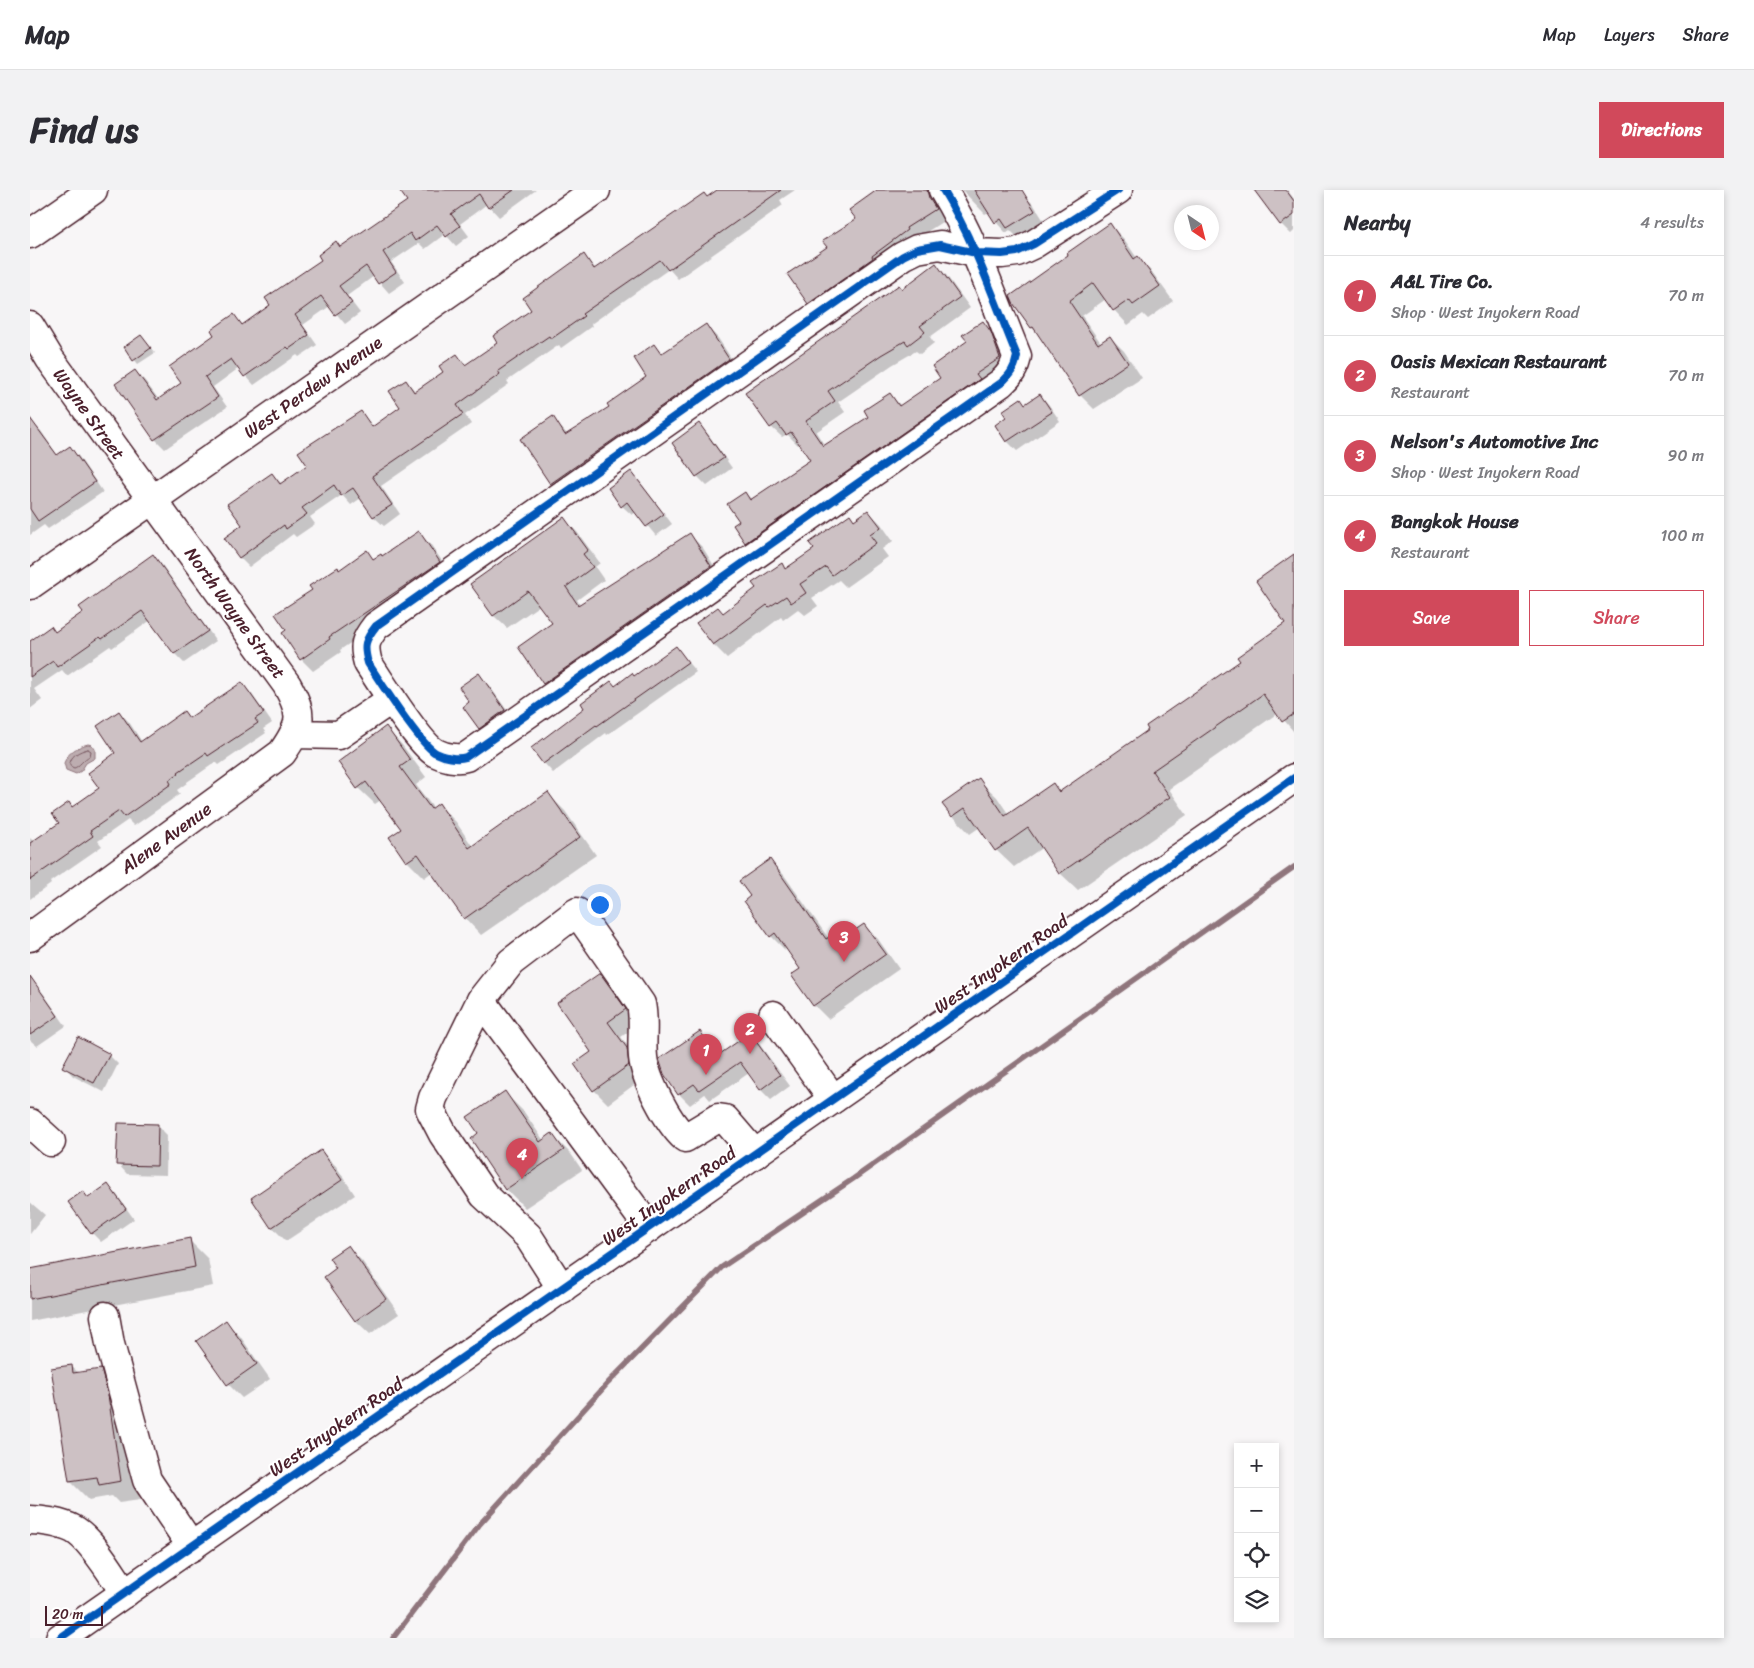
<!DOCTYPE html>
<html lang="en">
<head>
<meta charset="utf-8">
<style>
  :root { --surface:#fff; --page:#f2f2f3; --text:#2b2b33; --muted:#7c7c81; --line:#e1e1e2; --accent:#d1495b }
  body { margin:0; font-family:Sriracha,sans-serif; background:var(--page); color:var(--text) }
  .controls { position:absolute; right:15px; bottom:15px; display:grid; overflow:hidden; border-radius:0px; box-shadow:0 2px 8px #0003 }
  .controls button { width:45px; height:45px; display:grid; place-items:center; padding:0; border:0; border-bottom:1px solid var(--line); background:var(--surface); color:var(--text); font:25px sans-serif }
  .compass { position:absolute; left:1144px; top:15px; width:45px; height:45px; border-radius:50%; background:var(--surface); box-shadow:0 2px 8px #0003; rotate:145deg }
  .scale { position:absolute; left:15px; bottom:12px; width:58px; box-sizing:border-box; padding-left:5px; border:2px solid #4a1f2b; border-top:0; font-size:14px; line-height:18px; white-space:nowrap; color:#4a1f2b; -webkit-text-stroke:4px #fff; paint-order:stroke }
  .you { position:absolute; left:569px; top:714px; width:18px; height:18px; margin:-12px; border:4px solid #fff; border-radius:50%; background:#1a73e8; box-shadow:0 0 0 8px #1a73e833 }
  .badge { display:grid; place-items:center; width:32px; height:32px; border-radius:50%; background:var(--accent); color:#fff; font-size:16px; font-weight:700 }
  .pin { position:absolute; translate:-50% -41px; filter:drop-shadow(0 1px 2px #0008) }
  .pin::after { content:''; position:absolute; top:26px; width:18px; height:15px; background:inherit; clip-path:polygon(0 0,100% 0,50% 100%) }
  .list { margin:0; padding:0; list-style:none }
  h2 { display:flex; justify-content:space-between; align-items:center; height:65px; margin:0; padding:0 20px; font-size:21px }
  h2 small { font-size:16px; font-weight:400; color:var(--muted) }
  .list li { display:grid; grid-template-columns:32px 1fr auto; gap:15px; align-items:center; box-sizing:border-box; height:80px; padding:0 20px; border-top:1px solid var(--line) }
  .list b { display:block; font-size:19px; white-space:nowrap }
  .list p { margin:0; font-size:16px; white-space:nowrap; color:var(--muted) }
  .list em { font-size:16px; font-style:normal; color:var(--muted) }
  .actions { display:flex; gap:10px; padding:15px 20px }
  .actions a { flex:1; padding:11px 0; border:1px solid var(--accent); border-radius:0px; text-align:center; font-size:18px; color:var(--accent) }
  .actions .main { background:var(--accent); color:#fff }
  .icon { flex:none; width:28px; height:28px; fill:none; stroke:currentColor; stroke-width:2; stroke-linecap:round; stroke-linejoin:round }
  .map { position:relative; flex:none; width:1264px; height:1448px; overflow:hidden; border-radius:0px }
  header { display:flex; align-items:center; gap:30px; box-sizing:border-box; height:70px; padding:0 25px; background:var(--surface); border-bottom:1px solid var(--line) }
  header strong { font-size:24px }
  nav { display:flex; gap:28px; margin-inline-start:auto; font-size:18px }
  .intro { display:flex; align-items:center; justify-content:space-between; box-sizing:border-box; height:120px; padding:0 30px }
  h1 { margin:0; font-size:35px }
  .button { padding:12px 22px; border-radius:0px; background:var(--accent); color:#fff; font-size:18px; font-weight:700 }
  main { display:flex; gap:30px; padding:0 30px }
  aside { flex:1; background:var(--surface); border-radius:0px; box-shadow:0 2px 8px #0003 }
  .map>svg:first-child { display:block }
  .water { fill:#bdadb0; stroke:#8f747b }
  .shadow { fill:#0003 }
  .lines { fill:none; stroke-linecap:round; stroke-linejoin:round }
  .shore { stroke:#785860; stroke-width:1 }
  .stream { stroke:#8f747b; stroke-width:5.5 }
  .building { fill:#cdc1c4; stroke:#4a1f2b }
  .minor-casing { stroke:#4a1f2b; stroke-width:31 }
  .major-casing { stroke:#4a1f2b; stroke-width:31 }
  .minor { stroke:#fff; stroke-width:28 }
  .major { stroke:#fff; stroke-width:28 }
  .cycleway-casing { stroke:#fff; stroke-width:11 }
  .cycleway { stroke:#0057b8; stroke-width:8 }
  .labels { text-anchor:middle; dominant-baseline:central; stroke-width:4; stroke-linejoin:round; paint-order:stroke }
  .street-label { font-size:18px; fill:#4a1f2b; stroke:#fff }
</style>
</head>
<body>
<header>
<strong>Map</strong>
<nav><a>Map</a><a>Layers</a><a>Share</a></nav>
</header>
<div class="intro"><h1>Find us</h1><a class="button">Directions</a></div>
<main>
<div class="map">
<svg width="1264" height="1448" viewBox="0 0 1264 1448">
  <rect width="100%" height="100%" fill="#f8f6f7"/>
  <filter id="ink" filterUnits="userSpaceOnUse"><feTurbulence type="fractalNoise" baseFrequency=".02" numOctaves="2"/><feDisplacementMap in="SourceGraphic" scale="10" xChannelSelector="R" yChannelSelector="G"/><feConvolveMatrix kernelMatrix="1 2 1 2 8 2 1 2 1" color-interpolation-filters="sRGB"/></filter>
  <g filter="url(#ink)">
    <path class="water" d="M58 554 62 555 65 559V568L56 573 51 581 46 584 36 580 34 573C38 562 47 557 58 554Z"/>
    <path class="shadow" d="M381 0H506L469 27 457 14 430 34 439 46 426 56 415 44 395 59 389 53 361 72 375 92 359 103 344 86 317 106 330 123 315 134 300 116 273 135 287 155 269 167 267 165 224 195 209 178 183 197 197 217 135 259 125 249 87 195 105 181 115 191 129 210 152 194 186 145 204 126 213 135 242 115 311 58 378 11Z
      M690 0H765L750 10 753 15 648 89 639 79 561 134 562 136 531 158 529 155 477 191 479 194 435 225 441 234 351 296 370 324 354 336 344 327 331 308 321 315 312 305 280 327 285 334 266 347 263 344 219 377 210 368 196 348 214 335 242 284 252 294 278 275 331 223 344 237 372 217 376 191 386 202 415 182 427 165 437 175 469 153 554 66 566 79Z
      M863 0H912L915 30 886 49 789 123 779 113 799 58 827 29Z
      M932 0H988L1004 15 1014 31 988 48 980 40 976 43 966 32 959 22 955 24Z
      M1226 0H1257L1264 9V41L1261 44 1251 34Z
      M1080 35 1094 49 1107 68 1122 82 1143 111 1118 129 1113 124 1098 135 1084 120 1076 109 1052 126 1071 153 1080 147 1094 161 1112 188 1064 219 1050 205 1012 147 1002 138 984 113Z
      M906 75 916 85 940 118 900 147 904 153 890 164 886 161 862 175 808 212 815 222 786 242 795 256 840 227 860 204 871 216 912 189 953 133 963 143 980 178 727 362 716 352 711 331 715 303 722 310 782 270 770 253 768 255 757 244 752 247 741 237 873 100Z
      M676 136 688 148 710 182 533 305 521 294 492 249 522 228 538 245 580 217 618 187 624 156 633 164Z
      M111 146 125 163 108 174 95 158Z
      M1010 205 1019 215 1030 231 987 261 977 251 967 235Z
      M2 232 11 241 28 266 40 258 49 267 73 302 18 339 14 335 0 345V234Z
      M669 235 678 244 702 278 677 296 667 286 643 253Z
      M601 282 610 292 642 334 626 346 606 322 602 325 592 316Z
      M838 321 851 334 863 351 852 359 858 367 816 397 809 390 782 408 788 416 775 425 768 419 753 430 751 427 697 468 684 455 668 433 694 424 728 398 751 375 756 380Z
      M534 329 547 342 570 373 565 377 574 390 547 410 551 415 660 345 673 358 693 390 527 506 514 493 524 434 510 415 477 438 464 426 441 394Z
      M389 343 401 355 421 384 310 460 311 462 283 481 271 469 337 362 344 370 353 368Z
      M123 366 132 375 186 451 154 473 145 464 121 430 82 458 80 456 37 486 32 480 4 499 12 510 0 519V452L21 438 26 443 55 423Z
      M1264 366V542L1248 523 1139 599 1157 625 1048 700 1030 683 1013 657 984 677 966 660 950 637 940 644 923 626 949 590 967 607 979 625 1023 595 1030 602 1120 540 1211 471 1257 434Z
      M645 457 666 482 577 545 576 543 523 583 514 573 556 518 585 497 604 487Z
      M449 484 458 494 484 530 459 547 450 538 441 513Z
      M212 493 221 503 242 533 233 539 236 543 189 575 186 572 157 592V593L147 600 150 604 104 636 98 630 68 651 72 656 20 692 21 694 0 709V648L4 652 30 633 39 614 43 618 70 598 87 564 89 522 99 532 112 552 154 522 161 529Z
      M356 538 372 555 396 587 386 595 404 619 409 615 426 632 443 657 518 604 535 621 566 665 451 745 435 728 402 682 394 688 377 671 361 648 373 639 351 610 345 614 328 598Z
      M740 671 754 685 799 749 804 746 810 752 834 735 848 749 869 779 798 829 784 815 772 779 757 758 755 760 741 746 722 707Z
      M570 784 584 798 609 834 591 847 611 874 612 889 578 914 564 900 563 862Z
      M4 794 13 803 36 836 7 856 0 850V796Z
      M670 843 681 854 689 866 719 844 730 855 760 896 741 910 730 899 719 883 680 910 675 904 660 915 649 904Z
      M79 865 88 874 74 902 43 886 34 876Z
      M475 903 494 922 514 951 522 945 541 964 552 980 495 1018 476 999 450 944Z
      M127 935 137 945 136 985 97 984 88 974Z
      M291 961 306 976 325 1005 256 1051 242 1037Z
      M78 995 87 1005 104 1029 71 1052 62 1043 53 1003 59 1009Z
      M0 1012 15 1025 0 1044Z
      M159 1050 178 1069 183 1096 0 1131V1081Z
      M317 1056 332 1071 369 1124 340 1144 325 1130 308 1078Z
      M196 1132 210 1146 240 1189 212 1208 198 1194Z
      M41 1176 49 1183 70 1180 89 1199 96 1226 110 1310 89 1313 82 1306 59 1310 40 1291Z"/>
    <g class="lines">
      <path class="shore" d="M58 559 61 561 60 566C53 569 49 577 44 578L40 576C39 566 49 561 58 559Z"/>
      <path class="stream" d="M363 1448 449 1335 578 1193 692 1077 823 989 1264 677"/>
    </g>
    <path class="building" d="M369 0H484L458 18 449 4 421 24 430 36 416 47 407 35 385 51 380 43 353 62 366 82 348 94 336 76 309 96 322 113 305 125 291 106 265 125 279 145 259 159 257 157 214 187 201 169 175 187 188 207 124 250 85 194 105 180 127 210 151 193 139 177 184 145 181 140 204 124 212 135 240 115 235 108 291 70 288 65 306 51 310 57 377 11Z
      M687 0H751L638 80 630 70 552 124 554 126 521 149 519 146 468 181 470 184 427 215 433 224 342 286 362 315 343 327 323 298 311 306 304 295 272 318 277 324 256 339 254 335 209 368 194 348 212 335 197 314 242 283 250 294 277 275 268 262 331 221 342 237 370 217 359 201 376 190 384 202 413 182 409 176 427 164 435 175 467 153 463 146 501 120 493 108 554 64 564 79 674 3 677 7Z
      M847 0H897L899 8 906 19 876 38 877 40 842 66 843 68 778 114 757 84 797 57 792 51 826 29 819 20Z
      M944 0H992L1005 21 977 38 971 29 965 33Z
      M1224 0H1256L1264 11V25L1250 35Z
      M1080 33 1104 69 1108 66 1130 96 1103 115 1099 110 1083 121 1063 93 1039 111 1068 154 1080 146 1098 173 1049 206 1003 137 1001 138 983 113 980 106 1038 65 1037 63Z
      M906 73 930 107 890 136 895 142 878 155 875 151 851 165 798 201 805 211 776 231 793 256 838 227 834 220 860 203 869 216 910 188 902 176 937 151 932 145 953 131 961 142 970 168 946 184 950 189 715 353 703 335 709 331 697 314 715 302 720 310 780 270 761 242 756 245 747 233 740 238 715 203 869 95 872 99Z
      M676 134 699 169 520 294 490 249 523 226 535 245 579 217 577 214 616 187 604 168 624 154 631 164Z
      M111 145 121 158 103 171 94 157Z
      M1010 204 1022 222 976 252 965 235 976 227 972 221 991 208 995 214Z
      M0 228 27 265 40 256 65 292 8 331 0 319Z
      M669 233 694 268 666 287 642 253Z
      M601 281 634 324 616 337 597 312 591 317 578 298Z
      M838 320 851 337 840 345 846 353 802 385 796 377 770 394 776 403 761 413 756 406 739 417 737 415 683 455 666 433 688 417 693 423 726 398 722 393 752 373 755 379 784 359 779 353 820 324 824 330Z
      M534 327 558 360 553 364 563 377 536 397 548 415 660 343 681 376 513 494 488 457 522 433 498 401 463 426 440 394Z
      M389 341 410 372 299 447 300 449 270 470 252 443 256 440 245 424 282 400 279 396 308 377 309 380 337 360 343 369 351 364 352 366Z
      M123 364 178 441 144 464 112 421 72 449 70 447 27 477 23 471 0 487V451L21 436 25 442 53 422 49 417Z
      M1264 364V524L1252 532 1233 504 1122 581 1140 607 1029 684 998 638 965 661 935 618 922 627 912 614 949 588 975 626 1023 593 1029 602 1118 540 1116 536 1210 471 1207 467 1255 433 1226 391Z
      M646 456 658 472 567 536 566 535 513 574 501 558 554 518 551 513 581 491 585 496 602 483 604 486Z
      M449 483 475 520 449 539 433 517 439 512 429 497Z
      M212 492 234 523 225 529 228 533 178 566 176 563 148 582 149 583 139 590 141 594 94 627 89 621 60 641 63 646 0 690V653L29 633 22 624 39 612 42 617 69 598 58 583 85 563 67 536 89 521 110 552 154 521 159 528Z
      M356 536 380 570 370 577 401 619 409 613 439 658 518 602 550 647 434 729 388 664 376 672 359 647 371 639 336 592 327 599 308 572Z
      M740 669 796 749 804 744 809 751 834 734 856 764 783 816 761 785 770 779 745 743 740 747 714 711 720 706 709 691Z
      M570 783 596 819 578 832 597 858 599 875 563 901 544 874 561 862 527 813Z
      M0 786 28 826 0 845Z
      M670 841 687 866 720 843 750 885 730 900 710 872 669 900 664 894 648 905 634 884 629 869Z
      M48 847 80 864 64 893 32 877Z
      M475 901 510 952 522 943 534 960 475 1000 441 949 448 943 437 927Z
      M88 933 128 934 127 976 86 975Z
      M291 960 312 990 241 1038 221 1008Z
      M78 994 96 1019 61 1044 38 1012 53 1001 58 1008Z
      M160 1048 165 1077 0 1109V1079Z
      M318 1055 356 1109 325 1131 294 1087 306 1078 299 1068Z
      M196 1130 227 1174 197 1195 166 1151Z
      M42 1175 43 1183 71 1179 78 1205 91 1291 69 1295 67 1287 39 1291 21 1178Z"/>
    <g class="lines">
      <g class="minor-casing">
        <path id="minor" d="M913 0C945 52 964 110 987 166 985 178 980 185 971 193L436 567C427 570 414 567 406 563 390 555 349 490 338 473 333 455 335 450 346 436L873 66 887 59 910 55 946 63 972 64 987 62 1004 54 1088 0
          M0 44 63 0
          M0 136 20 169 257 495C274 526 272 534 252 563L0 747
          M0 395 566 0
          M265 544 309 545 362 509
          M451 810 619 1038
          M743 825 803 909
          M0 933 21 952
          M532 1099 498 1046 454 1005 413 944 400 919 403 908 451 810 481 772 547 722 611 814C615 832 611 849 613 867 615 889 638 933 655 948L688 928 695 929 725 964
          M75 1126 80 1154 117 1290 162 1357
          M0 1330C13 1330 31 1333 43 1339 61 1348 83 1386 95 1403"/>
      </g>
      <g class="major-casing">
        <path id="major" d="M30 1448 1264 588"/>
      </g>
      <use href="#minor" class="minor"/>
      <use href="#major" class="major"/>
      <g class="cycleway-casing">
        <path id="cycleway" d="M913 0C945 52 964 110 987 166 985 178 980 185 971 193L436 567C427 570 414 567 406 563 390 555 349 490 338 473 333 455 335 450 346 436L873 66 887 59 910 55 946 63 972 64 987 62 1004 54 1088 0
          M30 1448 1264 588"/>
      </g>
      <use href="#cycleway" class="cycleway"/>
    </g>
  </g>
  <g class="labels">
    <g class="street-label">
      <text transform="translate(283 197) rotate(-35)">West Perdew Avenue</text>
      <text transform="translate(59 224) rotate(54)">Wayne Street</text>
      <text transform="translate(205 423) rotate(54)">North Wayne Street</text>
      <text transform="translate(136 648) rotate(-36)">Alene Avenue</text>
      <text transform="translate(971 774) rotate(-35)">West Inyokern Road</text>
      <text transform="translate(639 1006) rotate(-35)">West Inyokern Road</text>
      <text transform="translate(306 1237) rotate(-35)">West Inyokern Road</text>
    </g>
  </g>
</svg>
<div class="controls">
<button>+</button>
<button>−</button>
<button><svg class="icon" aria-label="locate" viewBox="0 0 24 24"><circle cx="12" cy="12" r="6"/><path d="M12 2v4M12 18v4M2 12h4M18 12h4"/></svg></button>
<button><svg class="icon" aria-label="layers" viewBox="0 0 24 24"><path d="M12 4l9 5-9 5-9-5zM3 14l9 5 9-5"/></svg></button>
</div>
<svg class="compass" viewBox="-18 -18 36 36"><path d="M0-13l5 13h-10z" fill="#e53935"/><path d="M0 13l5-13h-10z" fill="#7c7c81"/></svg>
<div class="scale">20 m</div>
<div class="you"></div>
<div class="pin badge" style="left:676px;top:885px">1</div>
<div class="pin badge" style="left:720px;top:864px">2</div>
<div class="pin badge" style="left:814px;top:772px">3</div>
<div class="pin badge" style="left:492px;top:989px">4</div>
</div>
<aside>
<h2>Nearby<small>4 results</small></h2>
<ul class="list">
<li><span class="badge">1</span><div><b>A&amp;L Tire Co.</b><p>Shop · West Inyokern Road</p></div><em>70 m</em></li>
<li><span class="badge">2</span><div><b>Oasis Mexican Restaurant</b><p>Restaurant</p></div><em>70 m</em></li>
<li><span class="badge">3</span><div><b>Nelson's Automotive Inc</b><p>Shop · West Inyokern Road</p></div><em>90 m</em></li>
<li><span class="badge">4</span><div><b>Bangkok House</b><p>Restaurant</p></div><em>100 m</em></li>
</ul>
<div class="actions"><a class="main">Save</a><a>Share</a></div>
</aside>
</main>
</body>
</html>
